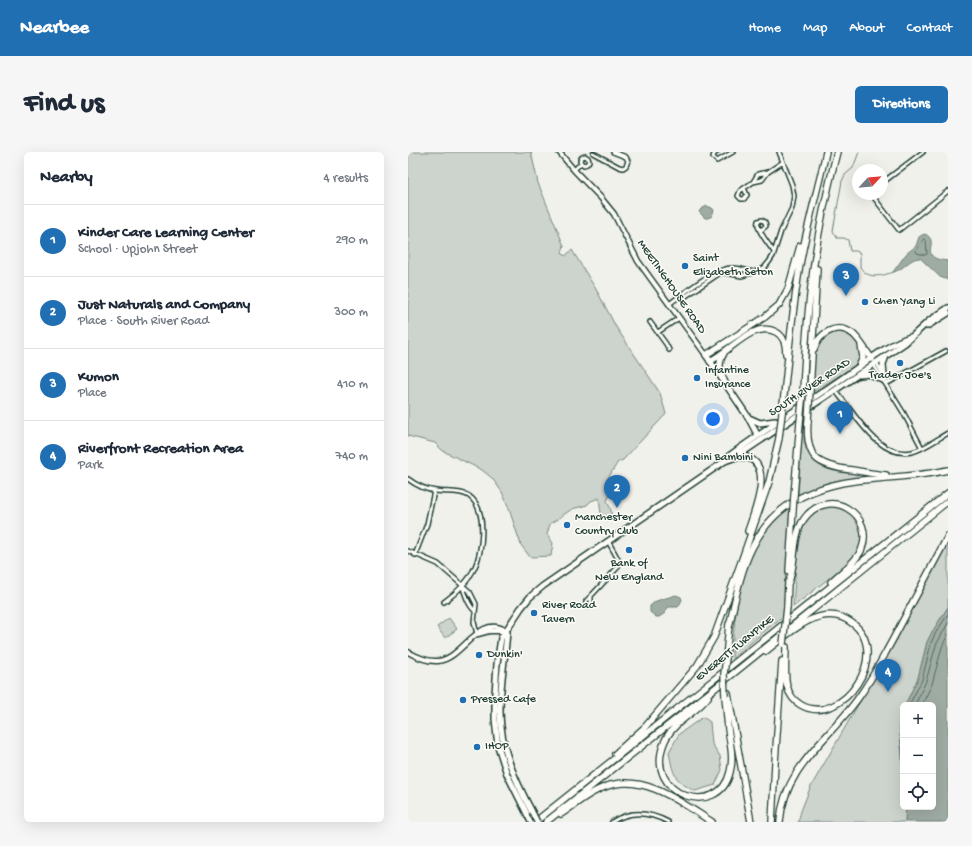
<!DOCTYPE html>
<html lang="en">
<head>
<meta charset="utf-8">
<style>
  :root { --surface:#fff; --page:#f6f6f7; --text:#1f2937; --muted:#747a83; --line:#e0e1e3; --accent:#1f6fb2 }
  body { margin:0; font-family:"Gochi Hand",sans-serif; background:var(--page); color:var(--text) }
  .controls { position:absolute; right:12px; bottom:12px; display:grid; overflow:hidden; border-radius:6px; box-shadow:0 4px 16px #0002 }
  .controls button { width:36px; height:36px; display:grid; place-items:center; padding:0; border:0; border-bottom:1px solid var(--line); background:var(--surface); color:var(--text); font:20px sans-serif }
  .compass { position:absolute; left:444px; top:12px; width:36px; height:36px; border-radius:50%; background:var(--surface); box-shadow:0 4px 16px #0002; rotate:64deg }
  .you { position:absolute; left:305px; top:267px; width:14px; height:14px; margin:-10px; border:3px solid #fff; border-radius:50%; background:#1a73e8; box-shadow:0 0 0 6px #1a73e833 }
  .badge { display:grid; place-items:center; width:26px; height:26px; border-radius:50%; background:var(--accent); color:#fff; font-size:13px; font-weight:700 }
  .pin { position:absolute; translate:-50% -33px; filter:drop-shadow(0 1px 2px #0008) }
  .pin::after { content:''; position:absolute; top:21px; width:14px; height:12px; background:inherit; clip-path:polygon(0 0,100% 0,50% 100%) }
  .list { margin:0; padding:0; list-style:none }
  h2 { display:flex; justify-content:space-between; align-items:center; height:52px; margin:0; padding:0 16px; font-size:17px }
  h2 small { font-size:13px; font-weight:400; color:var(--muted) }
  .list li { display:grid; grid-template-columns:26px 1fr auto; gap:12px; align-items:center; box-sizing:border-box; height:72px; padding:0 16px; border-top:1px solid var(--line) }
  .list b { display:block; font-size:15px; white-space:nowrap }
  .list p { margin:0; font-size:13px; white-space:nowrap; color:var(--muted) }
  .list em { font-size:13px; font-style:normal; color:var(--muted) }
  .icon { flex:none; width:22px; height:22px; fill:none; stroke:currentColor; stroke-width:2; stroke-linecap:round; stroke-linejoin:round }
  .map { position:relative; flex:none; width:540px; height:670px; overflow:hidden; border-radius:6px }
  header { display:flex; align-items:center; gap:24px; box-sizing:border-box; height:56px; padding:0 20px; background:var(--accent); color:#fff }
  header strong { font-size:19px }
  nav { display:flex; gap:22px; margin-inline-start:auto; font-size:14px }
  .intro { display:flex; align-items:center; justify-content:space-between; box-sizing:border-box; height:96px; padding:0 24px }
  h1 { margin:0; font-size:28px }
  .button { padding:10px 18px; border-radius:6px; background:var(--accent); color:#fff; font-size:14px; font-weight:700 }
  main { display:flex; gap:24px; padding:0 24px }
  aside { flex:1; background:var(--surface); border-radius:6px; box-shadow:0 4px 16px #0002 }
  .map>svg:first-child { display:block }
  .green { fill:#cdd3cd; stroke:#768880 }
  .water { fill:#9faca4; stroke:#6c8077 }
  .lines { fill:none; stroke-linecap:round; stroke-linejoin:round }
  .shore { stroke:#526961; stroke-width:1 }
  .stream { stroke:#6c8077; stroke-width:1 }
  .minor-casing { stroke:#1f3d34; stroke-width:6 }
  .tertiary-casing { stroke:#1f3d34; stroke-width:7 }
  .primary-casing { stroke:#1f3d34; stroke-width:8 }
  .motorway-casing { stroke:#1f3d34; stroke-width:8 }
  .minor { stroke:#fdfcf7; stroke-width:3 }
  .tertiary { stroke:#fdfcf7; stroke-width:4 }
  .primary { stroke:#fdfcf7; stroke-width:5 }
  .motorway { stroke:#fdfcf7; stroke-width:5.5 }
  .primary-bridge-casing { stroke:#1f3d34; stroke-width:8; stroke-linecap:butt }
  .motorway-bridge-casing { stroke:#1f3d34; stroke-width:8; stroke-linecap:butt }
  .primary-bridge { stroke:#fdfcf7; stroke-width:5 }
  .motorway-bridge { stroke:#fdfcf7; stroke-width:5.5 }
  .poi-dot { fill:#1f6fb2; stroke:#fdfcf7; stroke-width:1.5 }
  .labels { text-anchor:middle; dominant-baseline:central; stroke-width:3; stroke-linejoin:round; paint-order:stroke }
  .poi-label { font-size:12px; fill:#1f3d34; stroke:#fdfcf7; text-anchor:start }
  .street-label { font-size:12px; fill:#1f3d34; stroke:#fdfcf7 }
</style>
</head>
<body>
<header>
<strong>Nearbee</strong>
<nav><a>Home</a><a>Map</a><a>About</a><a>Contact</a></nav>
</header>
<div class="intro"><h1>Find us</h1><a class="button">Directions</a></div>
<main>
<aside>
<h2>Nearby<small>4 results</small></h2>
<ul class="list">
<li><span class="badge">1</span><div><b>Kinder Care Learning Center</b><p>School · Upjohn Street</p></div><em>290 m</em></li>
<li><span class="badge">2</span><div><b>Just Naturals and Company</b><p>Place · South River Road</p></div><em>300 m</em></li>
<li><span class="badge">3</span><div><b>Kumon</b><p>Place</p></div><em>410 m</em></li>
<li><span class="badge">4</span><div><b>Riverfront Recreation Area</b><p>Park</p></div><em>740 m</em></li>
</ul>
</aside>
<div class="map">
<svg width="540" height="670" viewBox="0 0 540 670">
  <rect width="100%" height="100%" fill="#f0f1eb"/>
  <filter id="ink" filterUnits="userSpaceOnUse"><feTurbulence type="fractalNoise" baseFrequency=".025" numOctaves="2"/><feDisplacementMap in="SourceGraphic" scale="8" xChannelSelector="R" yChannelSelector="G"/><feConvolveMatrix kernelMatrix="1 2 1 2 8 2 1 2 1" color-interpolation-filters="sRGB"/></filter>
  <g filter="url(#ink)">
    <path class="green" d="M0 0H123L130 31 156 94 154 101 157 104 164 98 189 139 208 175 252 241 258 262 215 308 210 310 200 326V328L201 326 207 331 199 349 203 358 204 369 195 367 193 362 191 346 183 349 179 353 164 357 142 372 139 382 145 391 143 404 122 405 113 393 100 354 94 340 84 326 74 318 35 299 27 291 0 284Z
      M428 180C444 180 457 196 451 211L405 240C405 228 405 196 413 186 417 183 424 181 428 180Z
      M398 265 396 287 398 296 401 302 412 313 469 325C436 326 420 328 390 343L395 266Z
      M423 354C427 355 432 355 435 357 447 362 456 377 454 391 453 397 448 402 445 407L385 455C387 433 387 374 405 360 410 357 417 355 423 354Z
      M382 355 375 464 324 507C325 473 329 440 342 408 344 403 346 396 349 391 357 377 370 365 382 355Z
      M540 386V455L524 480 519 490 510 526 497 553H495L491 570 495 614V655H498L497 670H390L393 659 402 636 469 520Z
      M41 466 49 477 37 486 29 475Z
      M295 565 302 570 304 592 312 604 314 618 307 633 287 639C266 629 265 622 261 600L271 582Z"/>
    <path class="water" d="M299 54 304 56 306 58 304 64 300 66H297L291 60 293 57Z
      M517 82C534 90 507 106 540 109V128L532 125 512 106C501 106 496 118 485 120L498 102 508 94 511 85 514 83Z
      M268 443 273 445 274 448 270 455H260L257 461 251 465H248L242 460V454L248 449Z
      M540 455V670H497L498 655H525V553H497L510 526 519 490 524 480Z
      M495 557V614L491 570Z"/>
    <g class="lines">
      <path class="shore" d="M516 87 518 88 519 102 517 103 509 101 508 100Z
        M501 553 514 528 523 491 527 482 540 462
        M507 553 518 529 528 493 540 471
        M514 553 524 532 534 495 540 482"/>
      <path class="stream" d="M451 0 445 16 437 23 434 29 425 79 429 86H436L440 88 442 99H448L452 101V115C460 128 473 124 486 120"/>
      <g class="minor-casing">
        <path id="minor" d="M309 0 306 2 305 5 309 9 325 0
          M185 1 211 15 215 16 218 14 220 9 218 5 205 0
          M166 18 173 11 176 13 179 12 181 9 180 6 177 4 174 5 172 8 173 11
          M345 30 354 28 360 20
          M474 31 515 0
          M336 36 339 43 336 47H333L330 44 332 39 345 30 350 22 360 20 375 10
          M466 42 467 47 491 78 540 39
          M352 79 358 74 357 70 354 68 350 69C347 76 362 94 366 100
          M273 144H278L312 121H318L334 124 344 121 356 116 361 110 365 104 373 79 384 56 386 44 384 33 371 0
          M261 152C277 141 305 116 325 116 332 116 339 119 346 120
          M242 170 258 192 261 198
          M250 180 271 166
          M468 210 476 224 478 232
          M465 212 495 260 514 296
          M478 232 538 199
          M428 237 430 242C448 263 471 307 504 300 516 297 529 287 540 281
          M0 327C8 333 18 338 28 339 38 341 51 338 61 344 80 357 75 401 65 419 59 431 47 442 36 450
          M0 399 30 412 62 440 68 452 66 470 69 482
          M7 403 19 372 26 339
          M54 433C57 442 60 453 67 459
          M183 444 210 415V407L200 389
          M183 444V453L180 455 178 453V449Z
          M204 670C222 658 241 660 260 670"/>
      </g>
      <g class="tertiary-casing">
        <path id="tertiary" d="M151 0 166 18 193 46 206 62 230 109 298 203
          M70 482 81 479H99
          M0 500C9 505 19 510 30 509 56 506 70 461 99 479"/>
      </g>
      <g class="primary-casing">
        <path id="primary" d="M519 174 540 161
          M298 203 340 265 350 284
          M452 223 462 222 475 228
          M476 224 475 212 478 204
          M341 266 352 271 367 269
          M317 309 321 304C360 276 400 250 439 223 457 211 482 191 502 185
          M99 480C97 506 92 532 92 559 92 596 107 628 124 660
          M123 670 99 622 90 594 87 567V542L89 512 93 486 113 456 122 445 135 434 317 309 328 305 497 191 521 169 540 156"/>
      </g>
      <g class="motorway-casing">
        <path id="motorway" d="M406 197C411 181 429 170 445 182 452 188 458 199 464 207
          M316 201C309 212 312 220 317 231
          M298 203 357 165 371 153 380 137 392 94
          M302 209C322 200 345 168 368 180 376 184 378 193 378 202
          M451 215 455 205 453 193
          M402 238 409 117
          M395 240C397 195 400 150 407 105 412 70 420 35 429 0
          M374 261C380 209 384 157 393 107 400 71 410 36 418 0
          M400 269C397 306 409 314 444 318 455 320 466 322 478 323
          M328 305C332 305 337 305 341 306 365 316 346 361 340 379
          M386 343 392 270
          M332 413 361 330 371 286
          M381 419 385 358
          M380 432C389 412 383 386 396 367 420 333 469 362 453 399 447 411 433 420 423 430
          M379 455 380 430
          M321 475C327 449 332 420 344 396 364 355 402 335 446 329 478 325 509 325 540 318
          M358 499C382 481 414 448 444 471 485 501 434 576 393 553 386 549 381 542 379 534 376 522 378 507 378 495
          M318 506 321 472
          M320 541 343 670
          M300 545C287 562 264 570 256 591 235 644 311 668 322 620 326 606 322 591 320 577 319 566 318 555 317 544
          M207 602 237 575 289 514 306 485 333 410
          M153 662C167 653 181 640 197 635 235 620 274 651 304 670
          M127 670 540 341
          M138 670 306 537 540 349
          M364 670 367 611 374 509
          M372 670C376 613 424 586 453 542 465 525 474 507 484 489 503 454 521 419 540 384"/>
      </g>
      <use href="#minor" class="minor"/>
      <use href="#tertiary" class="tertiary"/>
      <use href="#primary" class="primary"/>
      <use href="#motorway" class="motorway"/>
      <g class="primary-bridge-casing">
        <path id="primary-bridge" d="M124 660 129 670"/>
      </g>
      <g class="motorway-bridge-casing">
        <path id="motorway-bridge" d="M400 269 402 238
          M392 270 395 240
          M371 286 374 261
          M385 358 386 343
          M375 492 379 455
          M317 544 316 522 318 506"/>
      </g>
      <use href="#primary-bridge" class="primary-bridge"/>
      <use href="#motorway-bridge" class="motorway-bridge"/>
    </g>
  </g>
  <g class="poi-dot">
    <circle cx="277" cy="114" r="4"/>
    <circle cx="457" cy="150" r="4"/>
    <circle cx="492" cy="211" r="4"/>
    <circle cx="289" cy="226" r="4"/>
    <circle cx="277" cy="306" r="4"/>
    <circle cx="159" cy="373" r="4"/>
    <circle cx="221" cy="398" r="4"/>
    <circle cx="126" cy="461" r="4"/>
    <circle cx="71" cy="503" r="4"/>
    <circle cx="55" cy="548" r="4"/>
    <circle cx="69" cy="595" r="4"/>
  </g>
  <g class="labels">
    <g class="poi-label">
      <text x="285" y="107">Saint<tspan x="285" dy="14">Elizabeth Seton</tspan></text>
      <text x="465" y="150">Chen Yang Li</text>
      <text x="297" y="219">Infantine<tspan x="297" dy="14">Insurance</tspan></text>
      <text x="492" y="224" text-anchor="middle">Trader Joe's</text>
      <text x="285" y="306">Nini Bambini</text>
      <text x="167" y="366">Manchester<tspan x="167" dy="14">Country Club</tspan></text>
      <text x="221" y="412" text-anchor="middle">Bank of<tspan x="221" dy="14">New England</tspan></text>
      <text x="134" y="454">River Road<tspan x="134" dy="14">Tavern</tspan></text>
      <text x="79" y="503">Dunkin'</text>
      <text x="63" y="548">Pressed Cafe</text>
      <text x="77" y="595">IHOP</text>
    </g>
    <g class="street-label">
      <text transform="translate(263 135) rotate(55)">MEETINGHOUSE ROAD</text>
      <text transform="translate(402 236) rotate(-34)">SOUTH RIVER ROAD</text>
      <text transform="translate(327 497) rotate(-39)">EVERETT TURNPIKE</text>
    </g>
  </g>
</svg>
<div class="controls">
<button>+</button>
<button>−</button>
<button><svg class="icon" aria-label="locate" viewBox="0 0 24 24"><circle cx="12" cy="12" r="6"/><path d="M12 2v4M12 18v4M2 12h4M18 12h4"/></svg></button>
</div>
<svg class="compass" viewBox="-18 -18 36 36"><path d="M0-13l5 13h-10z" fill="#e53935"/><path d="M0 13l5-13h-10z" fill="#747a83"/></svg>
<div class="you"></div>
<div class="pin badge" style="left:432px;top:282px">1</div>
<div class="pin badge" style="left:209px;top:356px">2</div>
<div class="pin badge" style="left:438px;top:144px">3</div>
<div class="pin badge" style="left:480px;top:540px">4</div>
</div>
</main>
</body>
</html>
